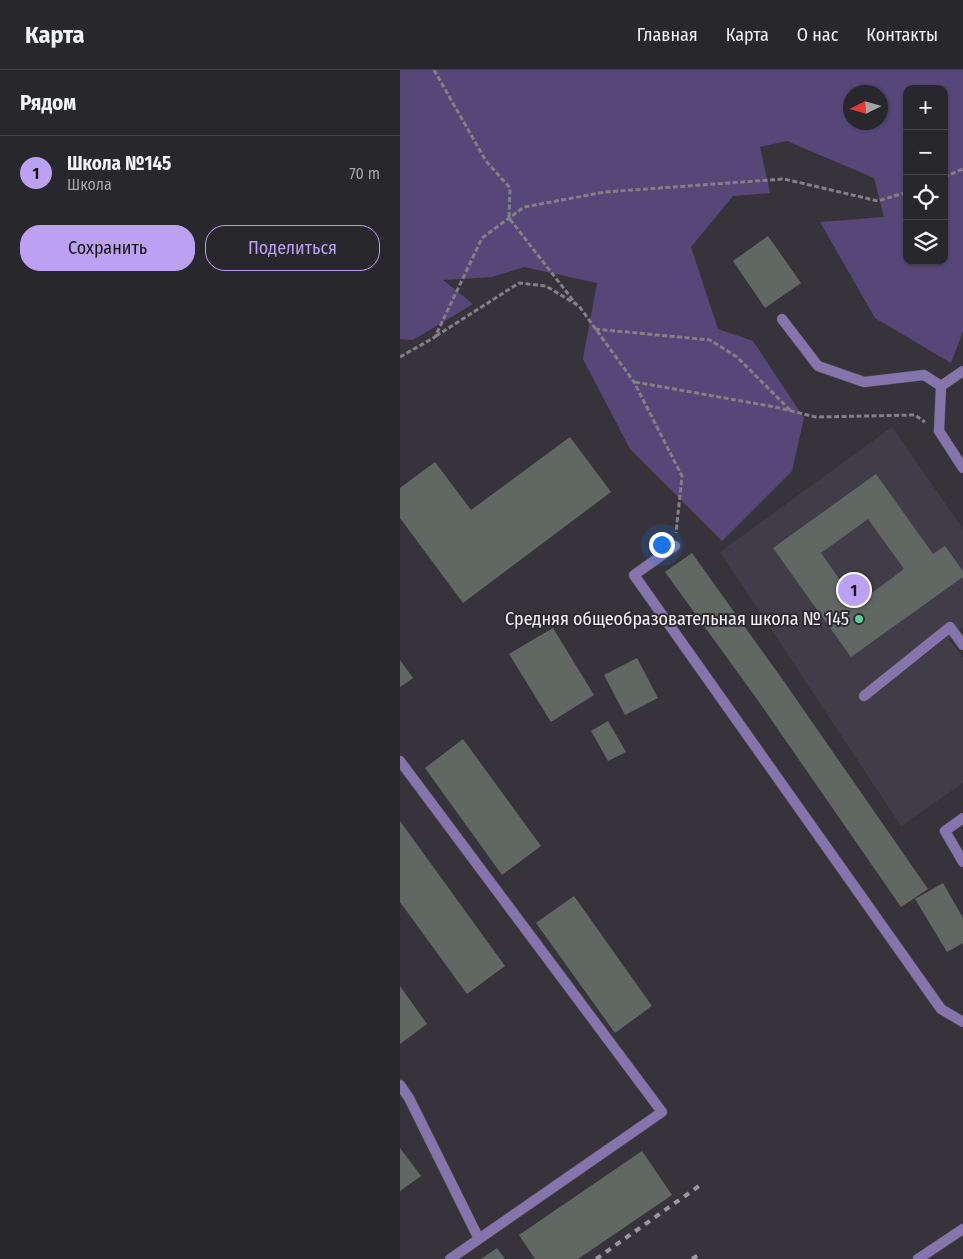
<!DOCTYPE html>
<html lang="ru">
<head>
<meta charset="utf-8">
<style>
  :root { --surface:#28272c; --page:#302f34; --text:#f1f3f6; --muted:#a5a5a9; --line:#444448; --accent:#bca0f2 }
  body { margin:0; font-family:"Fira Sans Condensed",sans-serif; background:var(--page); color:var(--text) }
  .controls { position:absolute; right:15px; top:15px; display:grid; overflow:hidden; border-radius:10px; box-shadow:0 1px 4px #0004 }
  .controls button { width:45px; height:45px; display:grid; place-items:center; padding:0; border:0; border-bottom:1px solid var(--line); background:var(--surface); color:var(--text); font:25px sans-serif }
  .compass { position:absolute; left:443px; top:15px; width:45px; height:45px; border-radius:50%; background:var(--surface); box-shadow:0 1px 4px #0004; rotate:265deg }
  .you { position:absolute; left:261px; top:474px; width:18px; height:18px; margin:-12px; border:4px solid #fff; border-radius:50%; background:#1a73e8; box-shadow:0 0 0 8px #1a73e833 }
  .badge { display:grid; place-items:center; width:32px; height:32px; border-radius:50%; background:var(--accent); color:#111; font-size:16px; font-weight:700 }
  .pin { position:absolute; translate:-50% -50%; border:2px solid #fff; box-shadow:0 1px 5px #0006 }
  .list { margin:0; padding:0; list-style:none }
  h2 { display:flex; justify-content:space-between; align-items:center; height:65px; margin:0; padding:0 20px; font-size:21px }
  h2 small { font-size:16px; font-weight:400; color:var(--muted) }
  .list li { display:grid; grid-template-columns:32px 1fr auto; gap:15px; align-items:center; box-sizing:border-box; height:75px; padding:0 20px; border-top:1px solid var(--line) }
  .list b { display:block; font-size:19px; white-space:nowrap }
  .list p { margin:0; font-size:16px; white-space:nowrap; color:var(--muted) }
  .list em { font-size:16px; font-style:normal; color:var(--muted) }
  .actions { display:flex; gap:10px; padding:15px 20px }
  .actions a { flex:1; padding:11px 0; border:1px solid var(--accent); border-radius:20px; text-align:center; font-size:18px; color:var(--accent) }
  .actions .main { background:var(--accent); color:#111 }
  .icon { flex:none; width:28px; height:28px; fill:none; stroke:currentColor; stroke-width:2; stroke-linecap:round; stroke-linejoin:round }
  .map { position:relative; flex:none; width:563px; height:1189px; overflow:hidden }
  header { display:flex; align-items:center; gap:30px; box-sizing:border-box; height:70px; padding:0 25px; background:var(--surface); border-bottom:1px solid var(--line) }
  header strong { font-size:24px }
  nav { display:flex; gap:28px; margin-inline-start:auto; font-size:18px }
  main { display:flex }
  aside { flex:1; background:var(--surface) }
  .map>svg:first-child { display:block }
  .built { fill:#403d49 }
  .green { fill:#564778; fill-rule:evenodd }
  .building { fill:#616864; fill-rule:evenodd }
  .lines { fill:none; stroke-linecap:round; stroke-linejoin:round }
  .service-casing { stroke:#545258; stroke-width:11 }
  .path { stroke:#828085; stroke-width:3; stroke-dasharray:5 2.5; stroke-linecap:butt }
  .service { stroke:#8575ac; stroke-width:10 }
  .rail { stroke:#9a989d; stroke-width:4; stroke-dasharray:6 6; stroke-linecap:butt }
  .poi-dot { fill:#52d397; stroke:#2c2a30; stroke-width:2 }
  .labels { text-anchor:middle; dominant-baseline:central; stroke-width:4; stroke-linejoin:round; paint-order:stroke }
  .poi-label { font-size:18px; fill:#f2f1f5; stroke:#2c2a30; text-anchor:end }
</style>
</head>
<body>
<header>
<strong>Карта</strong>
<nav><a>Главная</a><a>Карта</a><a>О нас</a><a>Контакты</a></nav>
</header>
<main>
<aside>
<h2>Рядом<small></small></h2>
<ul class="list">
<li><span class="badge">1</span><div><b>Школа №145</b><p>Школа</p></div><em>70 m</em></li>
</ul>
<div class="actions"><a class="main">Сохранить</a><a>Поделиться</a></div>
</aside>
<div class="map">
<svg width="563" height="1189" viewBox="0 0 563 1189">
  <rect width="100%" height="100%" fill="#36343a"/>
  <path class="built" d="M492 357 563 459V557L549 569 563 588V713L501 756 320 482Z"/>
  <path class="green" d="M0 0H563V261L551 293 475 248 420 152 484 147 474 108 387 71 360 77 370 123 333 126 291 177 318 259 353 271 404 348 392 401 322 471 230 379 183 289 197 213 124 197 92 207 43 210 73 234 13 270 0 269ZM507 19H544V191H507ZM450 22H480V52H450Z"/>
  <path class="building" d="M368 166 401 213 365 238 333 191Z
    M170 367 211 422 63 533 0 448V418L35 392 71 440Z
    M476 404 533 484 545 476 563 501V507L451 587 373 478ZM468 449 504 499 457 534 421 483Z
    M292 483 385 613 528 819 501 837 359 632 265 502Z
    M153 558 194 625 151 652 109 584Z
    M237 588 258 628 225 645 204 605Z
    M0 590 13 608 0 617Z
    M208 651 226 682 208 691 191 661Z
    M63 669 141 776 102 805 25 698Z
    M0 751 105 896 67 924 0 832Z
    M543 813 563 848V873L547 882 515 829Z
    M174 826 252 936 215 963 136 853Z
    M0 916 27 954 0 974Z
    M0 1078 21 1106 0 1121Z
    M242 1081 272 1125 178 1189H135L119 1165Z
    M97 1178 105 1189H81Z"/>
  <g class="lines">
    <g class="service-casing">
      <path id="service" d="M382 249 418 296 464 312 524 305 541 316 539 361 563 398
        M541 316 563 301
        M275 476 234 505 541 939 563 952
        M464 626 550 557 563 575
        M0 691 262 1042 50 1189
        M563 748 545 761 563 792
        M0 1015 9 1028 79 1169
        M518 1189 563 1159"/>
    </g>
    <path class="path" d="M34 0 86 91 110 118 109 148 176 234
      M544 107 563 99
      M195 259 310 270 337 287 390 340
      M36 266 119 213 146 216 179 236 234 312 282 406 276 463
      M0 287 35 267 82 168 124 137 205 122 384 109 478 131 507 122
      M235 312 375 337 416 347 515 345 525 352"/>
    <use href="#service" class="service"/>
    <path class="rail" d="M196 1189 299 1116
      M292 1189 300 1184"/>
  </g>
  <circle class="poi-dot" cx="459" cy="549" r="5"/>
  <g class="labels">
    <g class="poi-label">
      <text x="449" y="549">Средняя общеобразовательная школа № 145</text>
    </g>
  </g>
</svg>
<div class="controls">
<button>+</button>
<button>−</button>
<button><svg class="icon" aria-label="locate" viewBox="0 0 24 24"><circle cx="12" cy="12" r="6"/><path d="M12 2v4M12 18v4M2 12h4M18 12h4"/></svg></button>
<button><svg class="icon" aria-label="layers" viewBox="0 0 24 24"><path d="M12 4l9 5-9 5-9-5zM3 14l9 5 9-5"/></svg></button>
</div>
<svg class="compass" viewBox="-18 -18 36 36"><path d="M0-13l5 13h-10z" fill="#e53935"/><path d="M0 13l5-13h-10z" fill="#a5a5a9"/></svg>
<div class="you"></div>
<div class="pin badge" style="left:454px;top:520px">1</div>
</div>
</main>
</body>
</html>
